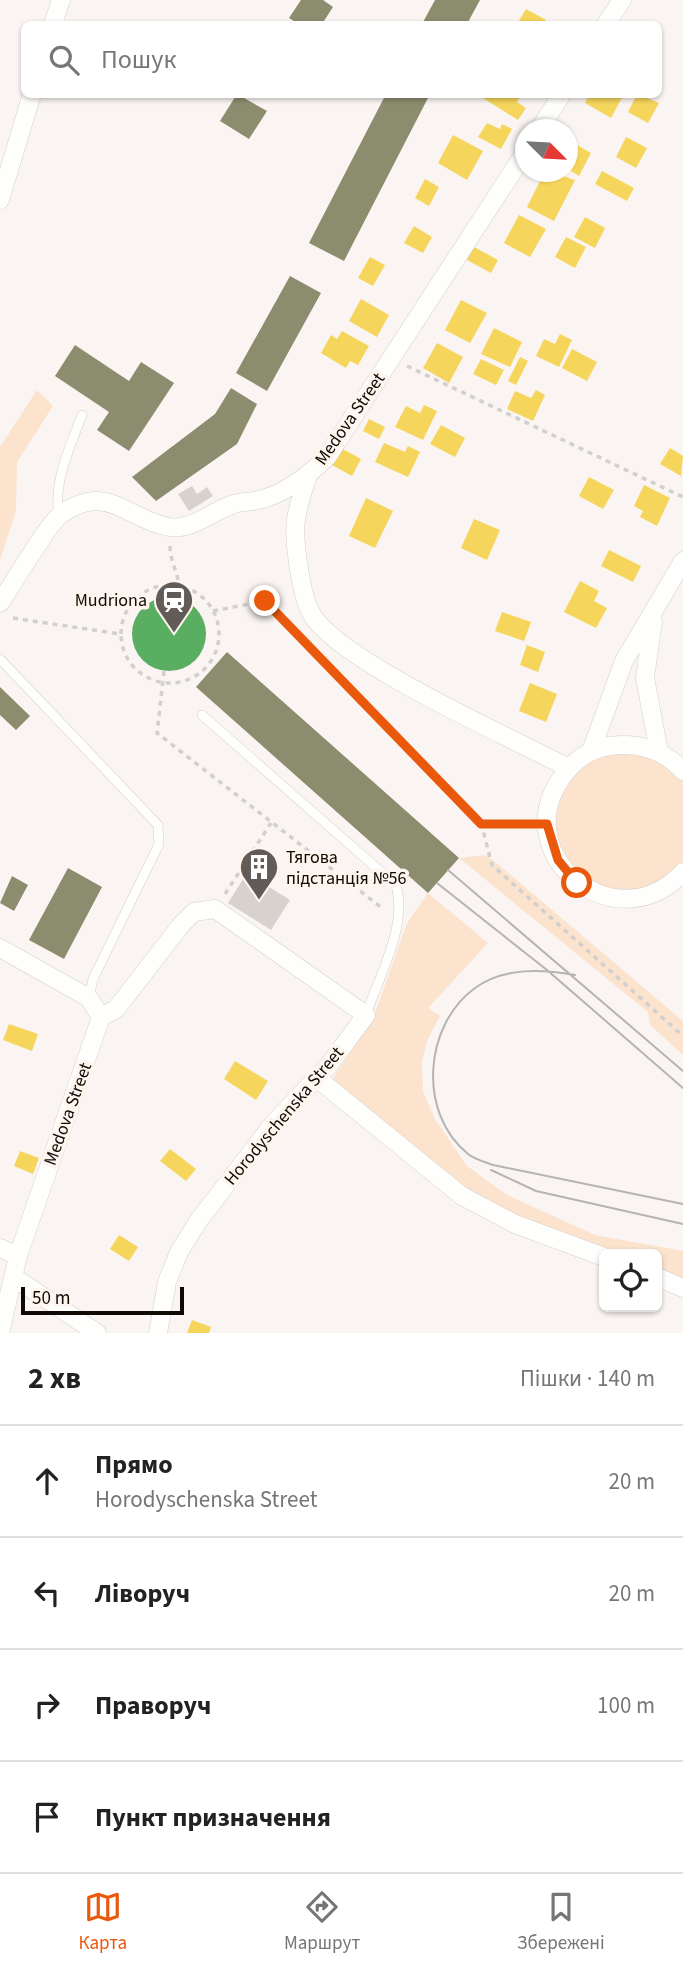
<!DOCTYPE html>
<html lang="uk">
<head>
<meta charset="utf-8">
<style>
  :root { --surface:#fff; --page:#f6f6f6; --text:#222; --muted:#767676; --line:#e0e0e0; --accent:#ea580c }
  body { margin:0; font-family:"Source Sans 3",sans-serif; background:var(--page); color:var(--text) }
  .controls { position:absolute; right:21px; bottom:21px; display:grid; overflow:hidden; border-radius:10px; box-shadow:0 2px 5px #0004 }
  .controls button { width:63px; height:63px; display:grid; place-items:center; padding:0; border:0; border-bottom:2px solid var(--line); background:var(--surface); color:var(--text); font:35px sans-serif }
  .compass { position:absolute; left:515px; top:119px; width:63px; height:63px; border-radius:50%; background:var(--surface); box-shadow:0 2px 5px #0004; rotate:114deg }
  .scale { position:absolute; left:21px; bottom:18px; width:163px; box-sizing:border-box; padding-left:7px; border:4px solid #100a05; border-top:0; font-size:19px; line-height:24px; white-space:nowrap; color:#100a05; -webkit-text-stroke:5px #fdf5ee; paint-order:stroke }
  .stop { position:absolute; width:21px; height:21px; margin:-16px; border:5px solid #ea580c; border-radius:50%; background:#fff }
  .stop.end { background:#ea580c; border-color:#fff; box-shadow:0 2px 7px #0008 }
  .list { margin:0; padding:0; list-style:none }
  h2 { display:flex; justify-content:space-between; align-items:center; height:91px; margin:0; padding:0 28px; font-size:30px }
  h2 small { font-size:23px; font-weight:400; color:var(--muted) }
  .list li { display:grid; grid-template-columns:46px 1fr auto; gap:21px; align-items:center; box-sizing:border-box; height:112px; padding:0 28px; border-top:2px solid var(--line) }
  .list b { display:block; font-size:26px; white-space:nowrap }
  .list p { margin:0; font-size:23px; white-space:nowrap; color:var(--muted) }
  .list em { font-size:23px; font-style:normal; color:var(--muted) }
  .icon { flex:none; width:38px; height:38px; fill:none; stroke:currentColor; stroke-width:2; stroke-linecap:round; stroke-linejoin:round }
  .map { position:relative; flex:none; width:683px; height:1333px; overflow:hidden }
  .search { position:absolute; background:var(--surface); box-shadow:0 2px 5px #0004; left:21px; right:21px; top:21px; height:77px; display:flex; align-items:center; gap:18px; box-sizing:border-box; padding:0 24px; border-radius:10px; color:var(--muted); font-size:26px }
  .sheet { height:539px; background:var(--surface) }
  nav { display:flex; justify-content:space-around; align-items:center; box-sizing:border-box; height:98px; border-top:2px solid var(--line); background:var(--surface); font-size:19px; color:var(--muted) }
  nav a { display:grid; justify-items:center; gap:4px }
  nav .on { color:var(--accent) }
  .map>svg:first-child { display:block }
  .green { fill:#fce3ce }
  .homes { fill:#f6d55c }
  .public { fill:#5aae61 }
  .industry { fill:#8c8c6e }
  .building { fill:#d7d2cd }
  .lines { fill:none; stroke-linecap:round; stroke-linejoin:round }
  .service-casing { stroke:#d5cfcb; stroke-width:10 }
  .minor-casing { stroke:#d5cfcb; stroke-width:19 }
  .path { stroke:#d1d0cf; stroke-width:3.5; stroke-dasharray:5 5; stroke-linecap:butt }
  .service { stroke:#fefefd; stroke-width:9 }
  .minor { stroke:#fefefd; stroke-width:18 }
  .tram { stroke:#b5b4b3; stroke-width:2 }
  .route { stroke:#ea580c; stroke-width:9 }
  .labels { text-anchor:middle; dominant-baseline:central; stroke-width:7; stroke-linejoin:round; paint-order:stroke }
  .street-label { font-size:18px; fill:#100a05; stroke:#fdf5ee }
  .poi-label { font-size:18px; fill:#100a05; stroke:#fdf5ee; text-anchor:end }
</style>
</head>
<body>
<div class="map">
<svg width="683" height="1333" viewBox="0 0 683 1333">
  <rect width="100%" height="100%" fill="#faf5f2"/>
  <path class="green" d="M37 390 53 406 17 462 16 511 0 560V447Z
    M632 747 683 775V869L630 896 572 874 550 824 571 770 606 749Z
    M487 855 683 1021V1055L650 1025 648 1012 459 858Z
    M428 893 488 943 428 1008 440 1016 427 1041 422 1062 423 1091 435 1119 467 1166 507 1195 595 1235 683 1251V1288L657 1277V1254H604L515 1224 328 1086 373 1019 407 923Z"/>
  <path class="homes" d="M526 9 546 20 544 24H517Z
    M485 94H522L517 102 526 108 518 120 483 98Z
    M590 94H624L611 118 585 103Z
    M637 94 659 103 648 123 628 112Z
    M487 123 500 129 502 124 512 129 501 149 478 137Z
    M453 135 483 151 467 180 438 163Z
    M626 137 647 148 636 168 616 157Z
    M568 140 591 153 579 176 568 169Z
    M602 171 634 188 627 201 595 184Z
    M551 172 575 180 554 221 527 207 543 175Z
    M425 179 439 187 429 206 415 198Z
    M519 215 546 229 530 257 504 243Z
    M585 217 605 228 595 248 574 237Z
    M414 226 432 237 423 253 404 243Z
    M566 237 586 247 575 268 555 257Z
    M474 247 498 260 491 273 467 260Z
    M370 257 385 265 373 286 358 278Z
    M361 299 389 315 377 337 349 321Z
    M461 300 487 313 470 343 445 330Z
    M494 328 522 342 510 367 481 354Z
    M342 331 369 346 358 365 350 361 346 368 321 353 331 335 337 339Z
    M560 334 572 340 559 367 536 356 544 339 555 344Z
    M437 343 463 357 449 383 423 368Z
    M572 349 597 362 587 381 562 368Z
    M520 357 528 361 516 385 508 381Z
    M481 359 504 370 496 385 473 374Z
    M536 390 545 395 533 421 507 409 515 391 531 398Z
    M424 405 437 411 423 440 395 427 406 406 420 413Z
    M369 419 385 427 379 439 363 431Z
    M441 425 465 438 455 457 430 444Z
    M384 443 405 452 408 446 420 452 408 477 375 462Z
    M341 448 361 459 352 476 332 465Z
    M670 448 683 456 681 476 660 464Z
    M589 477 614 490 603 509 579 496Z
    M644 485 670 498 657 526 640 517 643 511 634 506Z
    M366 498 393 511 375 548 349 536Z
    M474 519 500 530 487 560 461 548Z
    M609 550 641 566 633 582 601 566Z
    M580 581 599 591 594 601 607 608 596 628 564 612Z
    M502 612 531 622 524 641 495 631Z
    M527 645 545 652 538 672 520 665Z
    M530 683 557 694 546 722 519 711Z
    M9 1024 38 1034 32 1051 3 1040Z
    M235 1061 268 1081 256 1100 224 1079Z
    M170 1149 196 1169 186 1181 160 1161Z
    M20 1151 39 1158 33 1174 14 1166Z
    M119 1235 138 1247 129 1261 110 1249Z
    M192 1320 211 1327 209 1333H187Z"/>
  <path class="public" d="M132 634a37 37 0 1 1 74 0a37 37 0 1 1-74 0Z"/>
  <path class="industry" d="M301 0H323L333 7 322 24H299L289 18Z
    M435 0H480L467 24H422Z
    M237 94 267 111 249 139 220 121Z
    M386 94H430L344 261 309 243Z
    M290 276 321 293 267 391 236 373Z
    M75 345 129 381 141 362 174 383 129 451 97 430 109 412 55 376Z
    M231 388 257 404 237 444 156 501 132 477 215 414Z
    M227 652 459 858 428 893 196 687Z
    M0 687 30 716 16 730 0 715Z
    M68 868 102 887 64 959 29 940Z
    M12 876 28 885 14 911 0 903Z"/>
  <path class="building" d="M192 486 197 494 207 487 213 496 189 511 178 494Z
    M247 873 290 900 271 930 228 903Z"/>
  <g class="lines">
    <g class="service-casing">
      <path id="service" d="M59 516C53 481 70 448 82 415
        M0 659 158 825 159 844 93 979 89 998
        M202 715 396 885C408 926 379 976 366 1015"/>
    </g>
    <g class="minor-casing">
      <path id="minor" d="M53 24 61 0
        M606 24 622 0
        M539 130 562 94
        M0 200 32 94
        M307 478C303 491 298 506 296 519 293 540 301 594 311 613 336 660 515 740 569 768
        M0 603C11 587 48 524 60 515 108 481 125 519 169 527 192 531 213 510 234 504 244 501 256 502 266 498 290 490 309 475 327 457L526 151
        M653 621 645 678 659 752
        M591 751 624 661 683 561
        M683 771C664 750 638 742 610 746 590 749 574 760 562 777 506 856 617 944 683 872
        M0 948 89 998 101 1017 18 1256 0 1333
        M101 1017 116 1009 181 925 194 912 215 909 366 1015 329 1065 273 1124 199 1220 179 1252 167 1282 158 1333
        M318 1079 462 1196 515 1224 604 1257
        M0 1248 18 1256
        M657 1277 683 1288
        M15 1278 97 1333"/>
    </g>
    <path class="path" d="M407 366 683 497
      M170 546C170 565 183 579 178 597
      M121 634a49 49 0 1 1 98 0a49 49 0 1 1-98 0Z
      M213 611 265 601 481 823 529 824
      M13 618 120 634
      M164 671 157 733 382 908
      M481 823 492 865 683 1036
      M225 894 271 823"/>
    <use href="#service" class="service"/>
    <use href="#minor" class="minor"/>
    <path class="tram" d="M448 870 683 1071
      M437 883 547 970 683 1088
      M575 975C542 969 504 967 475 988 424 1025 417 1113 468 1154 474 1159 485 1162 493 1165L683 1204
      M491 1170 536 1191 683 1224"/>
  </g>
  <g class="lines">
    <path class="route" d="M265 601 481 824H547L558 860 577 883"/>
  </g>
  <defs>
    <g id="station-pin" transform="scale(2.0125)"><path d="M0 17L-7.5 6A9.5 9.5 0 1 1 7.5 6Z" fill="#625c58" stroke="#fdf5ee"/><path d="M-3-6H3Q5-6 5-4V2Q5 4 3 4L4.5 6H3L1.5 4h-3L-3 6H-4.5L-3 4Q-5 4-5 2V-4Q-5-6-3-6ZM-3.5-4v3h7v-3ZM-3.5 1v1.5H-2V1ZM2 1v1.5H3.5V1Z" fill="#fff"/></g>
    <g id="building-pin" transform="scale(2.0125)"><path d="M0 17L-7.5 6A9.5 9.5 0 1 1 7.5 6Z" fill="#625c58" stroke="#fdf5ee"/><path d="M-4-6H4V6H1V3H-1V6H-4ZM-2.5-4.3h1.7v1.8h-1.7ZM.8-4.3h1.7v1.8H.8ZM-2.5-1h1.7V.8h-1.7ZM.8-1h1.7V.8H.8Z" fill="#fff"/></g>
  </defs>
  <g fill-rule="evenodd">
    <use href="#station-pin" x="174" y="600"/>
    <use href="#building-pin" x="259" y="867"/>
  </g>
  <g class="labels">
    <g class="street-label">
      <text transform="translate(350 419) rotate(-55)">Medova Street</text>
      <text transform="translate(68 1114) rotate(-70)">Medova Street</text>
      <text transform="translate(284 1116) rotate(-50)">Horodyschenska Street</text>
    </g>
    <g class="poi-label">
      <text x="147" y="600">Mudriona</text>
      <text x="286" y="857" text-anchor="start">Тягова<tspan x="286" dy="21">підстанція №56</tspan></text>
    </g>
  </g>
</svg>
<div class="controls">
<button><svg class="icon" aria-label="locate" viewBox="0 0 24 24"><circle cx="12" cy="12" r="6"/><path d="M12 2v4M12 18v4M2 12h4M18 12h4"/></svg></button>
</div>
<svg class="compass" viewBox="-18 -18 36 36"><path d="M0-13l5 13h-10z" fill="#e53935"/><path d="M0 13l5-13h-10z" fill="#767676"/></svg>
<div class="scale">50 m</div>
<div class="stop" style="left:577px;top:883px"></div>
<div class="stop end" style="left:265px;top:601px"></div>
<div class="search"><svg class="icon" aria-label="search" viewBox="0 0 24 24"><circle cx="10" cy="10" r="6"/><path d="M15 15l6 6"/></svg>Пошук</div>
</div>
<section class="sheet">
<h2>2 хв<small>Пішки · 140 m</small></h2>
<ul class="list">
<li><svg class="icon" aria-label="ahead" viewBox="0 0 24 24"><path d="M12 20V5M6 11l6-6 6 6"/></svg><div><b>Прямо</b><p>Horodyschenska Street</p></div><em>20 m</em></li>
<li><svg class="icon" aria-label="left" viewBox="0 0 24 24"><path d="M17 20v-9H6M10 6l-5 5 5 5"/></svg><div><b>Ліворуч</b></div><em>20 m</em></li>
<li><svg class="icon" aria-label="right" viewBox="0 0 24 24"><path d="M7 20v-9h11M14 6l5 5-5 5"/></svg><div><b>Праворуч</b></div><em>100 m</em></li>
<li><svg class="icon" aria-label="arrive" viewBox="0 0 24 24"><path d="M6 21V4h12l-3 4 3 4H6"/></svg><div><b>Пункт призначення</b></div></li>
</ul>
</section>
<nav>
<a class="on"><svg class="icon" aria-label="map" viewBox="0 0 24 24"><path d="M3 6l6-2 6 2 6-2v14l-6 2-6-2-6 2zM9 4v14M15 6v14"/></svg>Карта</a>
<a><svg class="icon" aria-label="directions" viewBox="0 0 24 24"><path d="M12 3l9 9-9 9-9-9zM9 14v-3h6M13 9l2 2-2 2"/></svg>Маршрут</a>
<a><svg class="icon" aria-label="saved" viewBox="0 0 24 24"><path d="M7 4h10v16l-5-4-5 4z"/></svg>Збережені</a>
</nav>
</body>
</html>
